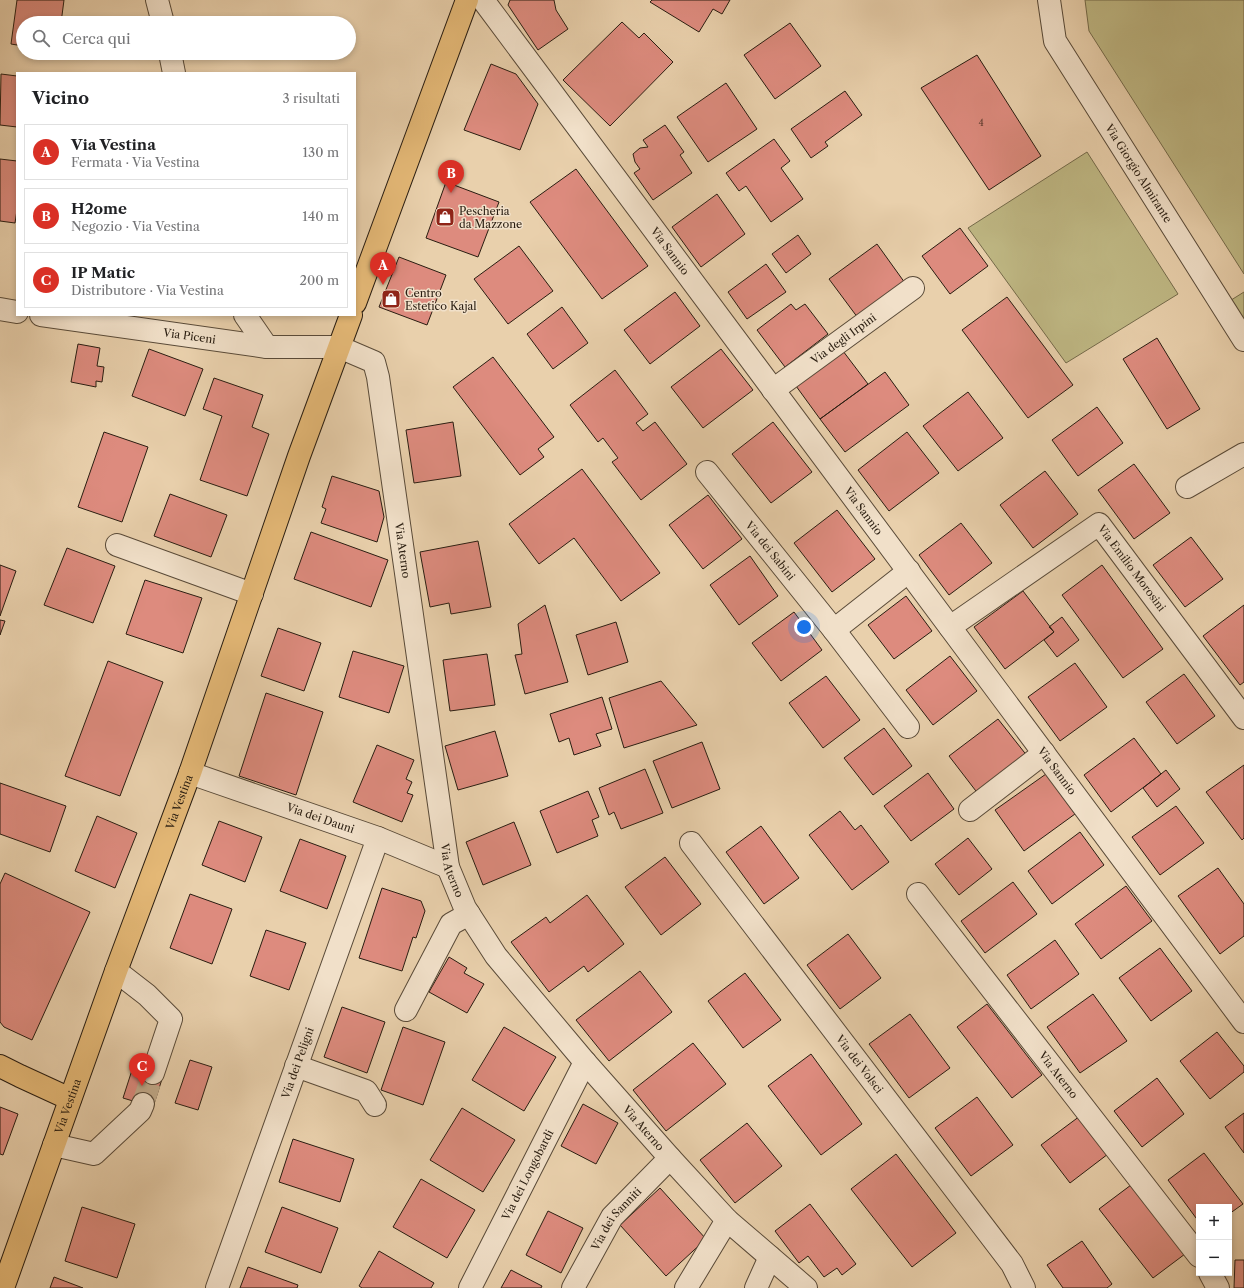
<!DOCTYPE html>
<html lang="it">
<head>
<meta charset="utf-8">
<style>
  :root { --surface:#fff; --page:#f6f6f6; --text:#202124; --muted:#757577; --line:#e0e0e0; --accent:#d93025 }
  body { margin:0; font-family:"Libre Caslon Text",serif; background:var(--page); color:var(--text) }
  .controls { position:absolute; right:12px; bottom:12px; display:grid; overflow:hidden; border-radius:0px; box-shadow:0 2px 6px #0003 }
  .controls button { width:36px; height:36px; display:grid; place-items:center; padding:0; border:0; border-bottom:1px solid var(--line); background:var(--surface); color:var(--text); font:20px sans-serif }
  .you { position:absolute; left:804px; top:627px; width:14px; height:14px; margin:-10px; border:3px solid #fff; border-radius:50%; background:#1a73e8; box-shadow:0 0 0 6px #1a73e833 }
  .badge { display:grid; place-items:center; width:26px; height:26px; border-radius:50%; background:var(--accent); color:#fff; font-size:13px; font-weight:700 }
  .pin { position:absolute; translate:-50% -33px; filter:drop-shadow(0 1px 2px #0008) }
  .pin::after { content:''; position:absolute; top:21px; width:14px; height:12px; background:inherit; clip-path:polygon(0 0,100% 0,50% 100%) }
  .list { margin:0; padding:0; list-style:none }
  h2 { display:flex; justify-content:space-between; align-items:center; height:52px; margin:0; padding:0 16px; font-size:17px }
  h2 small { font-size:13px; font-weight:400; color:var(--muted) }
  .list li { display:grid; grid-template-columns:26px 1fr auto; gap:12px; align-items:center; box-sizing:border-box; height:56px; margin:0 8px 8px; padding:0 8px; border:1px solid var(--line); border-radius:0px }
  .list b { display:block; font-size:15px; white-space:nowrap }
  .list p { margin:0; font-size:13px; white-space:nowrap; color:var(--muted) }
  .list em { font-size:13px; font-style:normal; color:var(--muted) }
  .icon { flex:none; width:22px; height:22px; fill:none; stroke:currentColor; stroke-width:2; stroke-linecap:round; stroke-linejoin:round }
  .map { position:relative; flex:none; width:1244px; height:1288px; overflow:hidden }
  .search { position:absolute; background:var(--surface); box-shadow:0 2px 6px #0003; left:16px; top:16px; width:340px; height:44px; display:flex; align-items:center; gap:10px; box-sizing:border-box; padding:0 14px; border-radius:22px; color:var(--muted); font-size:15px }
  .panel { position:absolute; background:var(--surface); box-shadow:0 2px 6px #0003; left:16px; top:72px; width:340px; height:244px; border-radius:0px }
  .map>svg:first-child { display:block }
  .green { fill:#bfb884; stroke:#746a4a }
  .building { fill:#dd8b7e; stroke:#291d11 }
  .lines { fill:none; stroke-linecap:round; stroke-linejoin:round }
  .minor-tunnel { stroke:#c3ac8d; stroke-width:22; stroke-dasharray:22 11; stroke-linecap:butt }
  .minor-casing { stroke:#594a38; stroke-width:24 }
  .major-casing { stroke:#291d11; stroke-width:24 }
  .minor { stroke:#f1e0c9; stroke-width:22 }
  .major { stroke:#e4b876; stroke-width:22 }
  .labels { text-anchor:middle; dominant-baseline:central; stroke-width:3; stroke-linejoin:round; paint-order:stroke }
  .number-label { font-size:9px; fill:#56382c }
  .street-label { font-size:11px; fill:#291d11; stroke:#f1e0c9 }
  .poi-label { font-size:11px; fill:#291d11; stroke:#f1e0c9; text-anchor:start }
</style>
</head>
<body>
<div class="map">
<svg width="1244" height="1288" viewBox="0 0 1244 1288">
  <rect width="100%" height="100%" fill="#e9d0ac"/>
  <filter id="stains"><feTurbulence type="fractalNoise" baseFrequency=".005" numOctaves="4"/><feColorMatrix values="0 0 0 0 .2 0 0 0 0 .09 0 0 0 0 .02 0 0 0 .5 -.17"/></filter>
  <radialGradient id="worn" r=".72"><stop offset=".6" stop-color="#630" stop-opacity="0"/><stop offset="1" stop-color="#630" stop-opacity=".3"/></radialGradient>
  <path class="green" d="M1085 0H1244V274L1089 31Z
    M1087 152 1178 294 1066 363 968 228Z
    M1244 292V326L1228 302Z"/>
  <path class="building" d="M17 0H64L61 23H23V46L11 44Z
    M510 0H554L556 10 568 29 538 50 508 5Z
    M652 0H730L722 14 713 9 699 32 650 2Z
    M622 22 639 38 644 33 673 62 610 126 563 80Z
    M790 23 821 66 775 99 744 55Z
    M977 55 1041 156 989 190 921 88Z
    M491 64 516 74 538 104 520 150 464 130Z
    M1 74 17 76V127L0 125Z
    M726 83 757 129 708 162 677 117Z
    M845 91 862 115 825 142 828 146 811 158 791 129Z
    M665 125 684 152 680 155 692 173 653 200 634 173 640 169 635 162 633 154 640 148 648 147 643 140Z
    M774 139 790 161 781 168 803 199 771 222 746 186 739 191 726 173Z
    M0 159 17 161V210L15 223 0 221Z
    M576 169 648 266 602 299 530 202Z
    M446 182 499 202 478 257 426 238Z
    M717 194 745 234 701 267 672 227Z
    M960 228 988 266 950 294 922 256Z
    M798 235 811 254 786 273 772 254Z
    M877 244 905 283 858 318 829 279Z
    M519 246 553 291 508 324 474 279Z
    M399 257 446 275 427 325 379 307Z
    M766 264 786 292 747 319 728 292Z
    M675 292 700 326 650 364 624 330Z
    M1007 297 1073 385 1028 418 962 330Z
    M791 304 796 310 805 304 828 334 785 367 757 330Z
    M562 307 588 343 553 369 527 334Z
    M1157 338 1200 409 1167 429 1123 359Z
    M78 344 100 348 97 366 104 367 102 382 96 381V387L71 382Z
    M149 349 203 369 185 416 132 396Z
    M721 349 753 390 703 428 671 387Z
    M843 351 868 384 820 419 796 386Z
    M493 357 554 437 538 449 544 457 520 475 453 387Z
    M615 370 648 414 636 423 643 431 655 422 687 464 641 500 612 462 618 458 603 438 598 442 570 405Z
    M885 372 909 405 845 452 820 419Z
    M214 378 263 395 252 427 269 434 247 496 200 480 222 416 203 409Z
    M968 392 1003 438 958 471 923 426Z
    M1097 407 1123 443 1078 476 1052 440Z
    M453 422 461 476 414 483 406 430Z
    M773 422 812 472 771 503 732 454Z
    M104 432 148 447 122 522 78 507Z
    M907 432 939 473 889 511 858 470Z
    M1134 464 1170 513 1134 539 1098 490Z
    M582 469 660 573 621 601 574 538 539 564 509 524Z
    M1045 471 1078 514 1033 548 1000 505Z
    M332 476 379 491 384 517 377 542 321 523 326 509 322 507Z
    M170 494 227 515 211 557 154 536Z
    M708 495 742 539 703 569 669 525Z
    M837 510 875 559 832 592 794 543Z
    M961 523 992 563 949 595 919 555Z
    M311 532 388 560 371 607 294 579Z
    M1191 537 1223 579 1185 607 1153 565Z
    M478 541 491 607 451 614 449 603 430 607 420 552Z
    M67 548 115 566 93 623 44 605Z
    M750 556 778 596 739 625 710 585Z
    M0 565 16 571 0 616Z
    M1102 565 1163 649 1123 678 1062 595Z
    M145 580 202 598 183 653 126 634Z
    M1023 591 1054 632 1005 669 974 627Z
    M906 596 932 631 894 659 868 625Z
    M545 605 568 682 525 694 515 655 522 654 518 624Z
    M1244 605V682L1240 685 1203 636Z
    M794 612 822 650 781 681 752 643Z
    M1062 617 1079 640 1057 657 1044 640 1054 632 1049 627Z
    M0 620 5 621 0 635Z
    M616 622 628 662 588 675 576 635Z
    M278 628 321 643 304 691 261 676Z
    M353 651 404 666 389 713 339 697Z
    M487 654 495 705 450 711 443 660Z
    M950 656 977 691 933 725 906 690Z
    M108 661 163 682 120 796 65 776Z
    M1075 663 1107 707 1060 741 1028 697Z
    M1184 674 1215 716 1177 744 1146 702Z
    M826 676 860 720 823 748 789 703Z
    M661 681 697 725 624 748 609 698Z
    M266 693 323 712 296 795 239 776Z
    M602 697 612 729 596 734 601 746 574 755 569 738 559 742 550 714Z
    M998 719 1028 757 979 795 949 756Z
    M884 728 912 766 873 795 844 758Z
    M495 731 508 776 458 790 445 746Z
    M1134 738 1161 774 1111 812 1084 775Z
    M702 742 720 789 672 808 653 761Z
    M377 745 414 760 406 779 412 782 407 793 413 795 402 822 353 802Z
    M1244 765V838L1242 840 1206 792Z
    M645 769 663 813 621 829 614 812 609 815 599 788Z
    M1166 770 1180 789 1157 807 1143 788Z
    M928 773 954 809 911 841 884 806Z
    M1046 774 1075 814 1024 851 995 810Z
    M0 783 66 806 50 852 0 834Z
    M588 791 599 817 592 820 598 836 557 853 540 811Z
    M1176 806 1204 843 1160 875 1132 837Z
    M840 811 855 830 861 825 889 862 852 890 809 835Z
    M97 816 137 833 115 888 75 871Z
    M219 821 262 837 245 882 202 865Z
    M514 822 531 865 483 885 466 842Z
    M761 826 799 878 764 904 726 852Z
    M1080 832 1104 865 1052 904 1028 871Z
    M968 838 992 869 959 895 935 864Z
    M300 839 346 856 327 909 280 891Z
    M665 857 701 904 661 935 625 887Z
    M1218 868 1244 904V936L1220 954 1178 896Z
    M5 873 90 912 32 1040 4 1027 0 1022V884Z
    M1013 882 1037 914 985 953 961 921Z
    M1126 886 1152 921 1101 959 1075 924Z
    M382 888 421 901 425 911 416 938 413 937 402 971 359 958Z
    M190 894 232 909 212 964 170 948Z
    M587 895 624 944 588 972 584 966 549 992 511 942 546 917 550 923Z
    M266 930 306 943 289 990 250 976Z
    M848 934 881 978 840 1009 807 965Z
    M1055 940 1079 974 1031 1009 1007 975Z
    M1160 948 1192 991 1151 1021 1119 978Z
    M449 957 467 968 464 973 484 984 467 1013 429 992Z
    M640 971 672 1012 609 1061 576 1020Z
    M745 973 781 1020 743 1048 708 1001Z
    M1093 994 1127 1041 1080 1073 1047 1027Z
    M987 1004 1042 1075 1012 1098 957 1027Z
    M342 1007 385 1022 367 1073 324 1057Z
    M910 1014 950 1068 909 1098 869 1044Z
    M403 1027 445 1042 423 1105 381 1090Z
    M504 1027 556 1057 524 1111 472 1080Z
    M1217 1032 1244 1066V1072L1210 1099 1180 1061Z
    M693 1043 726 1084 666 1131 633 1090Z
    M811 1054 862 1124 821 1155 768 1086Z
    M190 1060 212 1067 198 1110 175 1103Z
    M133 1067 163 1076 153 1107 123 1098Z
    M1157 1078 1184 1114 1142 1147 1114 1111Z
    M977 1097 1013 1145 971 1176 935 1128Z
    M583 1104 618 1123 596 1164 561 1146Z
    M0 1107 18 1114 3 1155 0 1154Z
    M462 1108 515 1140 483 1192 430 1160Z
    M1244 1113V1153L1225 1127Z
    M1080 1116 1108 1154 1070 1183 1041 1145Z
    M747 1123 782 1166 735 1203 700 1160Z
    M293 1139 354 1159 340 1202 279 1182Z
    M1204 1153 1243 1204 1229 1214V1207H1199V1222L1168 1180Z
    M896 1154 956 1233 912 1267 851 1189Z
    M421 1179 475 1210 447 1258 393 1227Z
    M1131 1185 1185 1254 1153 1278 1099 1209Z
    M660 1188 706 1239 666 1276 620 1225Z
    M810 1204 856 1264 842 1275 837 1268 824 1277 808 1256 799 1263 775 1231Z
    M82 1207 135 1224 117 1278 65 1261Z
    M282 1207 338 1228 321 1273 265 1252Z
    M548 1211 583 1228 561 1273 526 1255Z
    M1082 1241 1112 1284 1107 1288H1063L1047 1265Z
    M379 1251 434 1283 431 1288H362L359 1286Z
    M1235 1260H1244V1288H1234Z
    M248 1267 298 1285 297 1288H240Z
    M511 1270 542 1286 541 1288H501Z
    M54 1277 83 1288H50Z"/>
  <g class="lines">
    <path class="minor-tunnel" d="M143 1104 153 1073"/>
    <g class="minor-casing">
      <g id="minor">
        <path d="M157 0 163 23"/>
        <path id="s1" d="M483 0 1244 1022"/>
        <path id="s2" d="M1049 0 1055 41 1244 340"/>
        <path d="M170 53 174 73"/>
        <path d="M0 309 17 312"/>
        <path id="s3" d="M41 315 267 347H339L374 362 378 377 448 867 465 908 496 956 585 1062 670 1158 727 1220 806 1288"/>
        <path d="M245 315 267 347"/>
        <path id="s4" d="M773 390 913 288"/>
        <path id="s5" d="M707 472 834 630 909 571"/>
        <path d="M1187 487 1244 454"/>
        <path d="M117 545 252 594"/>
        <path id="s6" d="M950 627 1099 524 1244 718"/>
        <path d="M834 630 908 727"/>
        <path id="s7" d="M190 773 378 838 448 867"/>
        <path d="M970 810 1044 753"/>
        <path id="s8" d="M691 843 1012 1264 1024 1288"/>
        <path id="s9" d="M918 894 1199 1256"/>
        <path d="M116 971 147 995 171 1019 153 1073"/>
        <path d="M406 1010 451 924 469 914"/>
        <path d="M296 1066 366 1091 375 1105"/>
        <path d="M54 1145 94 1154 140 1111 143 1104"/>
        <path d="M1210 1273 1218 1288"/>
        <path id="s10" d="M217 1288 378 838"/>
        <path id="s11" d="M470 1288 585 1062"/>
        <path id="s12" d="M573 1288 612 1217 670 1158"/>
        <path d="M686 1288 727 1220"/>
        <path d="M756 1288 770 1257"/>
      </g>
    </g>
    <g class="major-casing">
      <g id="major">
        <path d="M355 303 467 0"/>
        <path d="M0 1066 20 1076 70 1099"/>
        <path id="s13" d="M3 1288 116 971 190 773 299 456 351 315"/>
      </g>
    </g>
    <use href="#minor" class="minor"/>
    <use href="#major" class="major"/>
  </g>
  <defs>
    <g id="shop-square" transform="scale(1)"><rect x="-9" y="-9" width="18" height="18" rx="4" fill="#8f2418" stroke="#f1e0c9"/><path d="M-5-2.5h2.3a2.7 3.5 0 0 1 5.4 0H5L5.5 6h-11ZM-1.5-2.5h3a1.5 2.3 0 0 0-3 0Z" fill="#fff"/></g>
  </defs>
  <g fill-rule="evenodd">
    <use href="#shop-square" x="445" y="217"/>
    <use href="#shop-square" x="391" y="299"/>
  </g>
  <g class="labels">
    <g class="number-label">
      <text x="981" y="122">4</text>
    </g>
    <g class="street-label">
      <text stroke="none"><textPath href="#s2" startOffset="198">Via Giorgio Almirante</textPath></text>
      <text stroke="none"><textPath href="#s1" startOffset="313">Via Sannio</textPath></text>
      <text stroke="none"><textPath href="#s3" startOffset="150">Via Piceni</textPath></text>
      <text stroke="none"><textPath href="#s4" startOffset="87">Via degli Irpini</textPath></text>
      <text stroke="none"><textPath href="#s1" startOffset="637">Via Sannio</textPath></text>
      <text stroke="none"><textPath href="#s3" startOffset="529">Via Aterno</textPath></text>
      <text stroke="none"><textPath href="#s5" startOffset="101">Via dei Sabini</textPath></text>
      <text stroke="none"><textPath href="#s6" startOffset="236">Via Emilio Morosini</textPath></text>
      <text stroke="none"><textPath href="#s1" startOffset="961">Via Sannio</textPath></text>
      <text stroke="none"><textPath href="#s13" startOffset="517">Via Vestina</textPath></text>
      <text stroke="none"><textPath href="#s7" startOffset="138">Via dei Dauni</textPath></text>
      <text stroke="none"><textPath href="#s3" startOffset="853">Via Aterno</textPath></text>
      <text stroke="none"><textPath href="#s10" startOffset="239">Via dei Peligni</textPath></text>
      <text stroke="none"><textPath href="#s8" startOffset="278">Via dei Volsci</textPath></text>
      <text stroke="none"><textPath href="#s9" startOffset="229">Via Aterno</textPath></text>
      <text stroke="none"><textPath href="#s13" startOffset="193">Via Vestina</textPath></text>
      <text stroke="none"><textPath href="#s3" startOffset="1177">Via Aterno</textPath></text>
      <text stroke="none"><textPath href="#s11" startOffset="127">Via dei Longobardi</textPath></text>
      <text stroke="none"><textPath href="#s12" startOffset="82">Via dei Sanniti</textPath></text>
    </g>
    <g class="poi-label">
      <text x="459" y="211">Pescheria<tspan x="459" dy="13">da Mazzone</tspan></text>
      <text x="405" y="293">Centro<tspan x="405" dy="13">Estetico Kajal</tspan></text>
    </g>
  </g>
  <rect width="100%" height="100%" filter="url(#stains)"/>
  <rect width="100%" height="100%" fill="url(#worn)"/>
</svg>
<div class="controls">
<button>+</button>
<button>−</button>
</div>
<div class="you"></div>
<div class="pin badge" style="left:383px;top:285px">A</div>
<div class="pin badge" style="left:451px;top:193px">B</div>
<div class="pin badge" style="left:142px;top:1086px">C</div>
<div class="search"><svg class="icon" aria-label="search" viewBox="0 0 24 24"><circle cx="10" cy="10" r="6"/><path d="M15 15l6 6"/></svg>Cerca qui</div>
<section class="panel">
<h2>Vicino<small>3 risultati</small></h2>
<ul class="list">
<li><span class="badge">A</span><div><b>Via Vestina</b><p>Fermata · Via Vestina</p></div><em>130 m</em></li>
<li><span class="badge">B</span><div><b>H2ome</b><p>Negozio · Via Vestina</p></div><em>140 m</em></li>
<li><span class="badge">C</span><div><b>IP Matic</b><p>Distributore · Via Vestina</p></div><em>200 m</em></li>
</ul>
</section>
</div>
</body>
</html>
